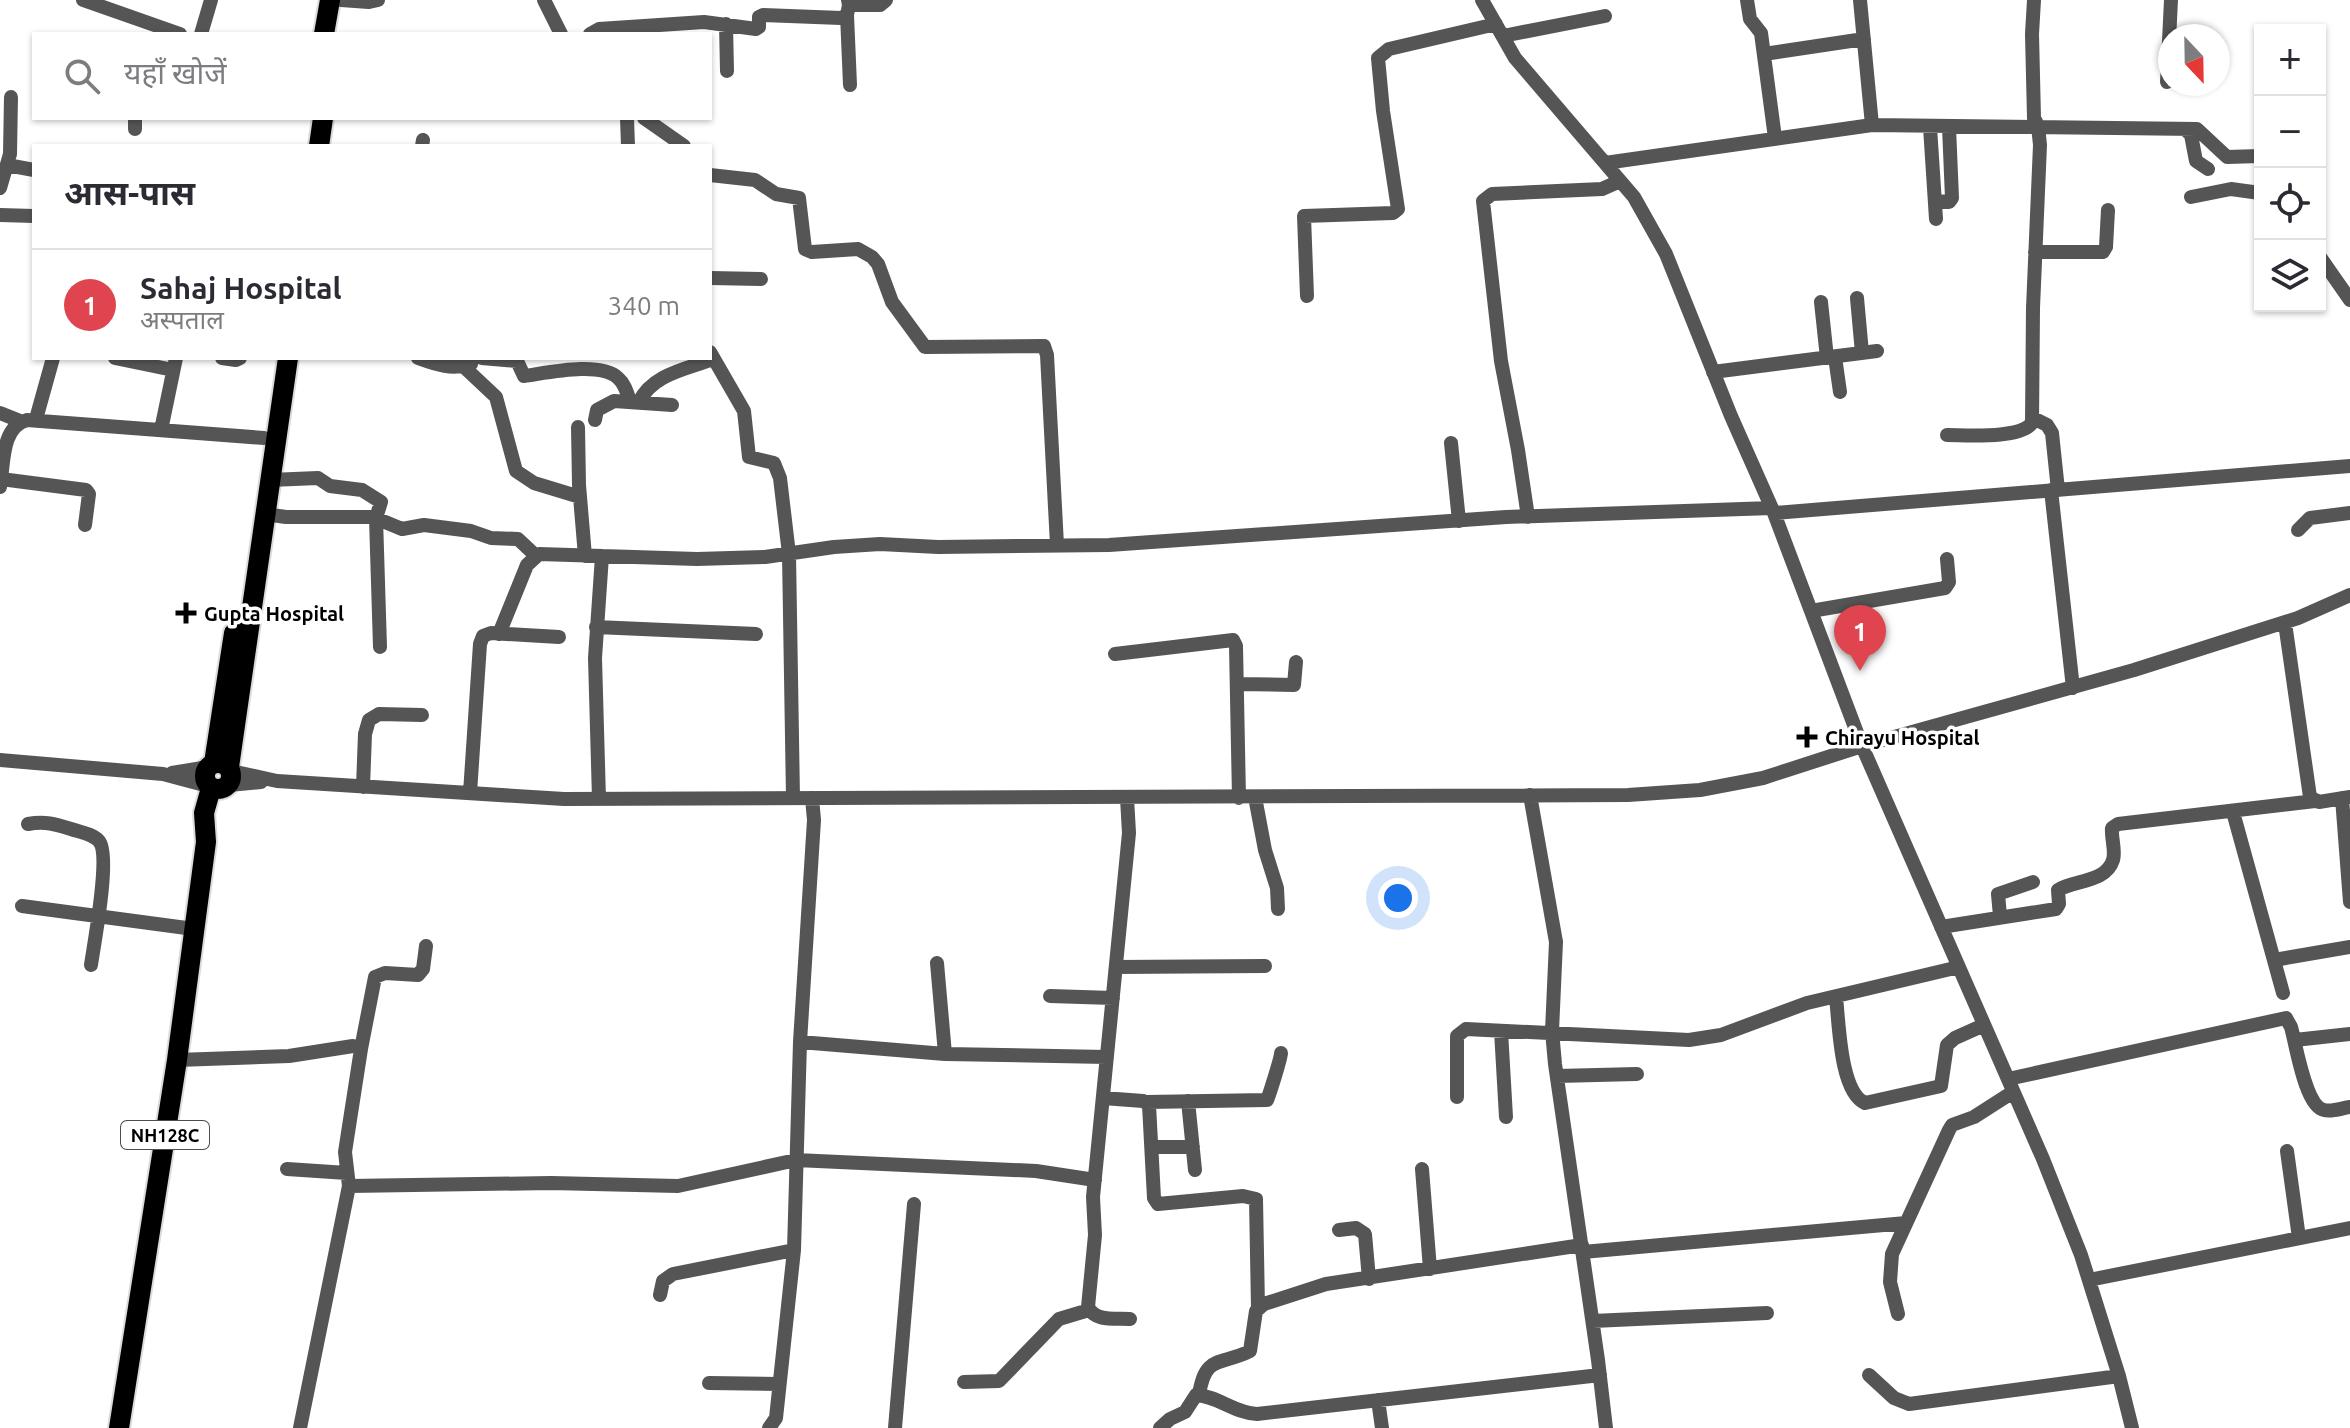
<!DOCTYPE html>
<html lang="hi">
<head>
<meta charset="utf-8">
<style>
  :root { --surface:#fff; --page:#f7f7f7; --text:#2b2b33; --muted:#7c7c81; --line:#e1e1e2; --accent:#d93025 }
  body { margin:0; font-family:Ubuntu,"Noto Sans Devanagari",sans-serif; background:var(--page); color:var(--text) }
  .controls { position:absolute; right:24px; top:24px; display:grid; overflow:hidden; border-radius:0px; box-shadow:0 2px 6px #0004 }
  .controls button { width:72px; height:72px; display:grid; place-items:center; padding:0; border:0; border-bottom:2px solid var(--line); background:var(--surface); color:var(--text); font:40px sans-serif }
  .compass { position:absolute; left:2158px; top:24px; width:72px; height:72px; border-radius:50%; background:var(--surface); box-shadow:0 2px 6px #0004; rotate:158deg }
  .you { position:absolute; left:1398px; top:898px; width:28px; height:28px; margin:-20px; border:6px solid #fff; border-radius:50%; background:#1a73e8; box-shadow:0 0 0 12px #1a73e833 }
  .badge { display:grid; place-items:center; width:52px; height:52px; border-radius:50%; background:var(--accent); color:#fff; font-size:26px; font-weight:700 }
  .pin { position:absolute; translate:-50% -66px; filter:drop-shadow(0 2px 4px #0008) }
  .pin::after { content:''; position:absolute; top:42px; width:28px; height:24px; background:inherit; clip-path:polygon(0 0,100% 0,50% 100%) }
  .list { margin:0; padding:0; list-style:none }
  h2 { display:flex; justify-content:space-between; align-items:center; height:104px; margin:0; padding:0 32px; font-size:34px }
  h2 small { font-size:26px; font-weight:400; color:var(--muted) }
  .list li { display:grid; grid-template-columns:52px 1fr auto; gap:24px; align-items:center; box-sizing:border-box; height:112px; padding:0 32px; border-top:2px solid var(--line) }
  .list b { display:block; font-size:30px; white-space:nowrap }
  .list p { margin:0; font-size:26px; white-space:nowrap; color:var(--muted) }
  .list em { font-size:26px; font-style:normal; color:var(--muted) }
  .icon { flex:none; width:44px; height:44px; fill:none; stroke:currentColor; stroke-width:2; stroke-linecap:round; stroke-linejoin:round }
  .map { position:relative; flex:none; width:2350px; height:1428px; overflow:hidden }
  .search { position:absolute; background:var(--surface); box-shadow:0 2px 6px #0004; left:32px; top:32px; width:680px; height:88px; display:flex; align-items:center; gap:20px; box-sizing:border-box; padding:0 28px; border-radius:0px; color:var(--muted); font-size:30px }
  .panel { position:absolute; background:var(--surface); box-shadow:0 2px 6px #0004; left:32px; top:144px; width:680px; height:216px; border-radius:0px }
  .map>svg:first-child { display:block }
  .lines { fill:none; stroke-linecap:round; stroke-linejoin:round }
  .highway-casing { stroke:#dbdbdb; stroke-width:24 }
  .minor { stroke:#555; stroke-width:14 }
  .highway { stroke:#000; stroke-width:20 }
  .poi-dot { fill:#000; stroke:#fff; stroke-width:3 }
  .labels { text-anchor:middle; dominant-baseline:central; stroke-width:7; stroke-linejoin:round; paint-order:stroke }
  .shield { fill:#fff; stroke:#4c4c4c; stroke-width:2 }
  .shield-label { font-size:18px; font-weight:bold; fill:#000 }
  .poi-label { font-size:20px; font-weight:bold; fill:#000; stroke:#fff; text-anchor:start }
</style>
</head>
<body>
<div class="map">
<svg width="2350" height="1428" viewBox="0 0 2350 1428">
  <rect width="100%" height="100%" fill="#fff"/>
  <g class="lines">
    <g class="highway-casing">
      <path id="highway" d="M324 34 330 0
        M319 146 323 118
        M205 776a13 13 0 1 1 26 0a13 13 0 1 1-26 0Z
        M214 763 234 633
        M229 767 288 358
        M119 1428 177 1060 206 842 204 813 211 788"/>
    </g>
    <path class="minor" d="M83 0 180 34
      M341 0 369 2 378 0
      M544 0 561 34
      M848 0 849 5H880L886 0
      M1482 0 1515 58 1634 197 1666 254 1731 416 1774 513 1862 746 2043 1159 2081 1255 2119 1376 2132 1428
      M1747 0 1750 19 1761 33 1775 138
      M1860 0 1872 125
      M847 15 850 85
      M726 24 727 71
      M201 34 211 0
      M590 34 599 29 704 22 756 29 759 27V17L763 15 841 18 847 15 849 5
      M1503 36 1605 16
      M1764 54 1864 39
      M2167 82 2171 0
      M135 118V129
      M627 118 628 146
      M644 118 684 146
      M1930 127 1936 219
      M2185 129 2191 135 2196 161 2208 169
      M422 146 423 140
      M1605 163 1872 125 2197 129 2227 157 2260 156
      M7 165 34 170
      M710 175 755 180 776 194 799 198 805 249 812 252 858 249 872 257 878 264 892 302 925 347 1044 346 1047 355 1057 545
      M0 188 10 154 11 97
      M2191 197 2231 189 2260 193
      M1935 201 1949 202 1952 198 1949 127
      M0 215 34 216
      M2035 252H2103L2106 247 2108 210
      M2320 257 2350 300
      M710 278 761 279
      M1307 296 1304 216 1393 213 1398 209 1383 111 1378 58 1389 49 1496 24
      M1857 298 1862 353
      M1821 302 1827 358
      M710 352 744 411 749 457 774 463 780 478 789 554 793 798
      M1835 357 1840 392
      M115 358 173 370
      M222 358 236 360 240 358
      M418 358C437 365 452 370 471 364
      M482 358 517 361 524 376C547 373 600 361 618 378 625 384 627 393 630 401
      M463 366 496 397 516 471 534 483 580 497
      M1713 372 1877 351
      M639 402C652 374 687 369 713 359
      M0 413 20 421
      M2033 418 2047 425 2052 433 2058 490
      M36 419 53 358
      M595 420 597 410 614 401 672 405
      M578 427 579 485 585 556
      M161 430 176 358
      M1947 435C1968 435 2020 439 2032 423L2033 308 2040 145 2038 126 2034 118 2032 34 2034 0
      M1451 443 1459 521
      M1 479 86 490 89 494 85 525
      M270 480 318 478 330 486 362 490 381 502 376 518 380 647
      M0 487C4 464 1 427 27 420L264 438
      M2051 490 2073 688
      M1774 513 2350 466
      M265 514 286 517H373L402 529 424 525 471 531 491 538 518 539 535 555
      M1528 517 1518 450 1501 361 1483 201 1492 194 1602 189 1620 181
      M2298 530 2310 518 2350 513
      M1811 611 1945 588 1949 582 1947 559
      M2285 623 2310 797 2319 802 2350 797
      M596 627 756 634
      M499 634 527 565 539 554 697 559 765 557 834 547 880 544 938 547 1109 545 1506 517 1772 508
      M1115 654 1233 640 1236 646 1239 798
      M1237 684 1294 685 1296 662
      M0 760 163 774 208 786
      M231 771 277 781 564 799 1628 795 1700 790 1763 778 1862 746 2134 670 2298 618 2350 595
      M172 773 208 767
      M229 785 261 782
      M363 787 365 734 369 720 379 714 422 715
      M470 793 480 644 483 636 491 633 559 637
      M1530 795 1556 942 1552 1031 1555 1064 1598 1360 1606 1428
      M1255 797 1265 850 1277 888 1278 909
      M1127 798 1129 833 1093 1197 1095 1235 1088 1307C1095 1322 1115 1318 1130 1319
      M2342 798 2350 902
      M599 799 595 658 602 556
      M2233 812 2283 993
      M28 824C45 821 55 824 71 829 80 832 93 834 99 841 111 855 94 944 91 965
      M22 906 194 929
      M2000 916 1998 894 2033 882
      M1941 927 2056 909 2059 904 2058 890C2073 880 2106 883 2113 860 2116 851 2111 838 2112 828L2118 824 2315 801
      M2274 960 2350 947
      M937 963 945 1054
      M1116 967 1265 966
      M1050 996 1113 998
      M1836 997C1839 1023 1840 1092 1865 1103L1941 1086 1947 1045 1955 1038 1984 1025
      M1501 1031 1506 1117
      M2295 1040 2350 1034
      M800 1042 945 1054 1107 1057
      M361 1049 375 977 385 973 418 975 423 969 426 946
      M177 1060 289 1056 353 1046 361 1049 345 1152 349 1186 300 1428
      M1557 1076 1637 1074
      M2008 1079 2286 1018 2291 1027C2296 1044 2305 1106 2324 1110 2332 1112 2342 1108 2350 1107
      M1457 1097V1036L1466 1029 1689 1040 1721 1035 1807 1003 1959 967
      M1103 1098 1143 1101 1149 1105 1154 1198 1158 1204 1243 1196 1256 1199 1258 1308
      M1188 1101 1195 1170
      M1147 1102 1267 1100C1269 1096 1281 1058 1281 1053
      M1152 1147H1193
      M2287 1151 2299 1238
      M287 1169 347 1173
      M1422 1169 1430 1269
      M349 1186 551 1183 678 1186 796 1160 1036 1171 1095 1180
      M1339 1230 1356 1228 1365 1234 1369 1279
      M1583 1252 1906 1223
      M2089 1280 2350 1228
      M660 1295 663 1281 673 1274 794 1250
      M1898 1314 1890 1282 1892 1254 1949 1130 1952 1125 1974 1117 2013 1092
      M1593 1321 1767 1313
      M1869 1375 1894 1398 1909 1404 2119 1376
      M964 1382 999 1381 1059 1319 1089 1310
      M709 1383 779 1384
      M1199 1395C1205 1354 1220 1366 1250 1351L1256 1311 1264 1304 1326 1284 1582 1245
      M1378 1400 1382 1428
      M769 1428 776 1418 794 1250 800 1042 814 820 812 798
      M895 1428 914 1204
      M1160 1428 1170 1419 1185 1412 1196 1395C1218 1396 1234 1413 1257 1414L1600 1375"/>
    <use href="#highway" class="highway"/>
  </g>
  <g class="poi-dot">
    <path d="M182 601h8v8h8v8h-8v8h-8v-8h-8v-8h8z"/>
    <path d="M1803 725h8v8h8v8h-8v8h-8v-8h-8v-8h8z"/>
  </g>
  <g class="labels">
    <rect class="shield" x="121" y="1121" width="88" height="28" rx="6"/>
    <g class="shield-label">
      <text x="165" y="1135">NH128C</text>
    </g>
    <g class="poi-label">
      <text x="204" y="613">Gupta Hospital</text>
      <text x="1825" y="737">Chirayu Hospital</text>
    </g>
  </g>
</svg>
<div class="controls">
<button>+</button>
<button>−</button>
<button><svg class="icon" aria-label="locate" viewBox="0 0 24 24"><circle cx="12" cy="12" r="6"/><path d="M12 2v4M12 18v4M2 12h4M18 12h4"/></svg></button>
<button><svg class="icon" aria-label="layers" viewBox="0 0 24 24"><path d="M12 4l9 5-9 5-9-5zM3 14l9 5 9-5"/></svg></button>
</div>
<svg class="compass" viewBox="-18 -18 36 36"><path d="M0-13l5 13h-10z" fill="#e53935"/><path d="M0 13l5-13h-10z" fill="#7c7c81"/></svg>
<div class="you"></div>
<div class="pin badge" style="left:1860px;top:671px;background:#e0444e">1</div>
<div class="search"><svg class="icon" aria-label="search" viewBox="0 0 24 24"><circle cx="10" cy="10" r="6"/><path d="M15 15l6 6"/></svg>यहाँ खोजें</div>
<section class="panel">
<h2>आस-पास<small></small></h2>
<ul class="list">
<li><span class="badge" style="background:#e0444e">1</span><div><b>Sahaj Hospital</b><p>अस्पताल</p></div><em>340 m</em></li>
</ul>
</section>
</div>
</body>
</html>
